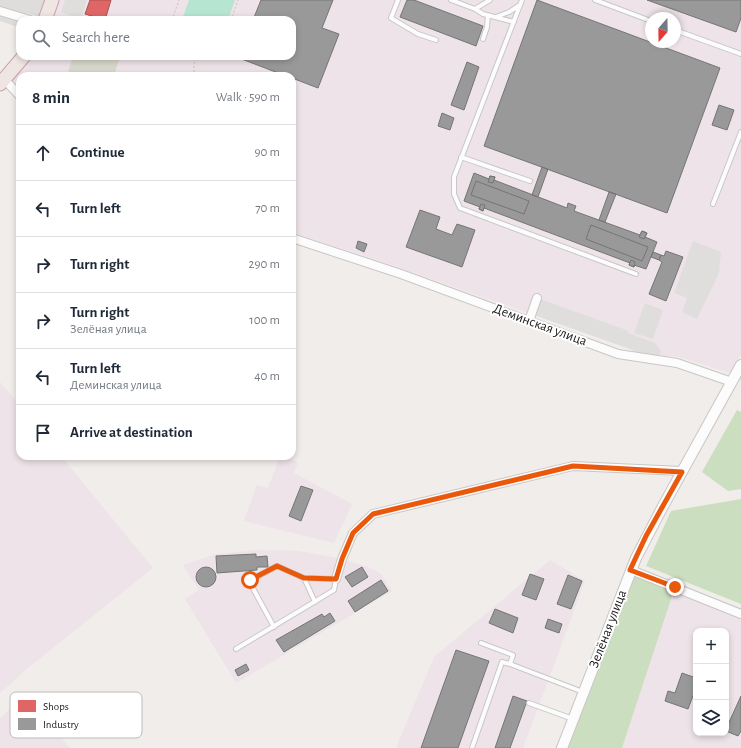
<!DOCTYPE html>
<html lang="en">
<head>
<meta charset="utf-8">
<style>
  :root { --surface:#fff; --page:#f6f6f7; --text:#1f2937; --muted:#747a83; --line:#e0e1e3 }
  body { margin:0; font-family:"Alegreya Sans",sans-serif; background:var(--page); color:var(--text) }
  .controls { position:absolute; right:12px; bottom:12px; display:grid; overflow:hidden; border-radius:8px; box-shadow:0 2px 6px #0003 }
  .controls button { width:36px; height:36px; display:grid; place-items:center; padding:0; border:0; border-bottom:1px solid var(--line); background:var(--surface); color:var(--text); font:20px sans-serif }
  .compass { position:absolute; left:645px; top:12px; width:36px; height:36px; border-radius:50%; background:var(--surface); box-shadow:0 2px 6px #0003; rotate:200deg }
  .stop { position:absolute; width:12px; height:12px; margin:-9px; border:3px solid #ea580c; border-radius:50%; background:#fff }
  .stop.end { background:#ea580c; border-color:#fff; box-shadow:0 1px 4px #0008 }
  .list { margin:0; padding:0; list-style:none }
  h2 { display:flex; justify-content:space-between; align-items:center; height:52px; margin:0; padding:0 16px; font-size:17px }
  h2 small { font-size:13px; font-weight:400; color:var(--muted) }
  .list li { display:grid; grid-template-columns:26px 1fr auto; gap:12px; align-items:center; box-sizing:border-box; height:56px; padding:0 16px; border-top:1px solid var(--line) }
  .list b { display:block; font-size:15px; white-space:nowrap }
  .list p { margin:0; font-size:13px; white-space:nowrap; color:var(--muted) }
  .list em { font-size:13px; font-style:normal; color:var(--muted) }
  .icon { flex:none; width:22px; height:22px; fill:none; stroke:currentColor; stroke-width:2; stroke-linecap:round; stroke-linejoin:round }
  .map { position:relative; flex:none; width:741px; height:748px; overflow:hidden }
  .search { position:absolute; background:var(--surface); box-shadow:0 2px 6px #0003; left:16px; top:16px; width:280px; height:44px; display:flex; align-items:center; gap:10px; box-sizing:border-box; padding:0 14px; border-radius:12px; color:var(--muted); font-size:15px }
  .panel { position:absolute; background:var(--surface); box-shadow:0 2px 6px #0003; left:16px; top:72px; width:280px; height:388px; border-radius:12px }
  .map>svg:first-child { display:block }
  .residential { fill:#dfdddb }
  .industrial { fill:#ede3e9; fill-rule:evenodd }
  .construction { fill:#d9d8cc }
  .forest { fill:#cbdec0 }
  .pitch { fill:#b6e6d1 }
  .parking { fill:#e0dedd }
  .shops { fill:#e06666; stroke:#a75151 }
  .industry { fill:#999; stroke:#757575 }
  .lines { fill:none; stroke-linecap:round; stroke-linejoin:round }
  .service-casing { stroke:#c8c7c6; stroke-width:6 }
  .minor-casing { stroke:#c8c7c6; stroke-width:10 }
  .tertiary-casing { stroke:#c8c7c6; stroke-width:12 }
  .trunk-casing { stroke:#c6a1ac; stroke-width:15 }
  .path { stroke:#dccdcc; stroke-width:1.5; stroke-dasharray:2 2; stroke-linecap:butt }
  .service { stroke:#fdfcfc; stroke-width:4 }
  .minor { stroke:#fdfcfc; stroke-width:8 }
  .tertiary { stroke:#fdfcfc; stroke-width:10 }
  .trunk { stroke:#efe6e4; stroke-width:13 }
  .route { stroke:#ea580c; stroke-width:5 }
  .labels { text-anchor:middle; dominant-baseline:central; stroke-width:4; stroke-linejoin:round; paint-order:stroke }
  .street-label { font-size:14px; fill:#212121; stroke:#fff }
  .key { fill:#fff; stroke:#bcbcbc; stroke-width:1 }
  .key-label { font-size:11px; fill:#212121 }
</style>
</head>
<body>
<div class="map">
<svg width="741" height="748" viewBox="0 0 741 748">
  <rect width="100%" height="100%" fill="#f0edea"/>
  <path class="residential" d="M0 0H46L40 17 27 13 25 20H20V28L0 21Z"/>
  <path class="industrial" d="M58 0H741V354L730 373 679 357 672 356 659 357 634 353 633 350 403 269 292 232V76H20V87L12 79 31 56H292V20H51ZM651 18H675V42H651Z
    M0 382 20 406V456H61L153 568 28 668 0 693Z
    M280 456 298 462 294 473 352 504 334 543 244 521 257 485 268 488Z
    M258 550 299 551 342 559 373 569 382 575 392 591 236 683 185 599 199 590 183 565 216 554Z
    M550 560 585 581 523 748H396L434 657Z
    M675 587 741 614V748H622ZM696 631H726V733H696Z
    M24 696 70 748H0V718Z"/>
  <path class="construction" d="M73 56H120L114 76H67Z"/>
  <path class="forest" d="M737 410 741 412V489L728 491 702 472Z
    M741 499V604L646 566 671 511Z
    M631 570 675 587 622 748H562Z"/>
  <path class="pitch" d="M189 0H235L228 20H182Z"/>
  <path class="parking" d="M65 0H87L81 19 61 12Z
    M693 241 721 252 719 273 697 319 682 312 687 298 674 293Z
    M540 299 629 331 628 333 655 343 661 351 659 357 634 353 633 350 534 315Z
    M645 303 663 310 653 339 634 333Z"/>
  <path class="shops" d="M90 0H111L105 20 85 14Z"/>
  <path class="industry" d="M261 0H333L322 28 339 34 318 88 292 78V76H286L239 58 240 56H292V20H253Z
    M407 0H414L483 26 476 46 400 17Z
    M537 0 720 68 667 213 484 146Z
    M647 0H741V18L736 32Z
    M467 62 479 67 464 110 451 105Z
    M719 105 734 110 727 130 712 125Z
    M442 113 454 118 450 130 438 126Z
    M542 167 548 169 538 197 532 195Z
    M474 173 489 179 490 176 495 177 494 180 567 208 568 203 576 206 574 211 640 235 642 231 647 233 645 237 657 242 646 269 634 265V267L629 265 630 263 484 208 483 211 479 209 480 207 464 201Z
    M490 176 495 177 493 183 488 182Z
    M476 181 529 201 524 214 471 195Z
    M609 192 616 194 605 222 599 220Z
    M481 204 485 205 483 211 479 209Z
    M420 210 440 217 436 229 452 235 457 224 475 230 462 267 406 247Z
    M591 225 648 247 642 261 586 239Z
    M642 231 647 233 644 239 639 237Z
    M358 241 367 244 364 252 356 248Z
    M666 251 683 257 666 301 649 294 662 262 659 260 661 255 664 256Z
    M653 252 661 255 659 260 651 257Z
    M631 260 635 262 634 267 629 265Z
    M301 486 313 490 301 521 289 516Z
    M256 554V557L267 556 268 567H257V570L217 573 216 556Z
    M362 567 368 577 352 587 345 577Z
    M196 577a10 10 0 1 1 20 0a10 10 0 1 1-20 0Z
    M530 574 544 579 536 600 522 595Z
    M568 575 582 581 571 609 557 604Z
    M381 580 388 591 355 612 348 601Z
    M495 609 518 618 513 633 489 623Z
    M330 613 335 621 284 652 276 640 322 614 324 617Z
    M548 619 562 624 559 633 545 628Z
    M456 650 489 661 458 748H421Z
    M246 664 249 670 238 676 235 670Z
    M682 673 696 678V688L688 709 665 701 668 691 675 693Z
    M513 696 527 701 510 748H495Z
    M741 696V731L738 736 726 731V729Z"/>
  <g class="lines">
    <g class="service-casing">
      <path id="service" d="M398 0 391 18 418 34 436 40
        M451 0 475 9 483 14 514 22
        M522 0 454 177V194L460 208 636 274
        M595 0 651 21
        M475 9 490 0
        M496 17 509 12 520 5
        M675 30 741 54
        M483 39 487 27 488 15
        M461 157 530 181
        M713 204 741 132
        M274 627 249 581 277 566 304 578 315 602
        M481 643 513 655 510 664 583 692
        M236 649 334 590 336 579 304 578
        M529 703 573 719
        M472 748 502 662 510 664"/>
    </g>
    <g class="minor-casing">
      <path id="minor" d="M0 11 30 20
        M5 80 20 96
        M292 238 401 274 618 354 677 363 732 382
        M529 321 537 298
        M631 570 741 614
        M336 579 342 559 353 533 373 514 573 466 682 471"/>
    </g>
    <g class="tertiary-casing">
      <path id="tertiary" d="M562 748 636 558 662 508 741 365"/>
    </g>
    <g class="trunk-casing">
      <path id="trunk" d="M45 20 52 0
        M0 84 24 56"/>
    </g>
    <path class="path" d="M172 20 179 0
      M231 20 238 0
      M194 76V64L197 56"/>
    <use href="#service" class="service"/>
    <use href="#minor" class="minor"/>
    <use href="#tertiary" class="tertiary"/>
    <use href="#trunk" class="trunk"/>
  </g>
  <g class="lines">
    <path class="route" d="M250 580 277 566 304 578 336 579 342 559 353 533 373 514 573 466 682 472 646 536 630 570 675 587"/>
  </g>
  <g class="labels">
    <g class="street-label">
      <text transform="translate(540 325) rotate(20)">Деминская улица</text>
      <text transform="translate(608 629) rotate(-69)">Зелёная улица</text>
    </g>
  </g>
  <rect x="10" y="692" width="132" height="46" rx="6" class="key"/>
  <rect x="18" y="700" width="18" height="12" fill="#e06666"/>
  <rect x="18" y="718" width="18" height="12" fill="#999"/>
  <g class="key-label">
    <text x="43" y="710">Shops</text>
    <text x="43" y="728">Industry</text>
  </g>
</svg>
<div class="controls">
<button>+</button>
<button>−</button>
<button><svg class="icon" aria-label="layers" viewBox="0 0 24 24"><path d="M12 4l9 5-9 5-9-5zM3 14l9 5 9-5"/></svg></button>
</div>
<svg class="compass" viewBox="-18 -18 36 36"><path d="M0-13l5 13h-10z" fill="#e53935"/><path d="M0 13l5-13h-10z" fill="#747a83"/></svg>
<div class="stop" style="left:250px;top:580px"></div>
<div class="stop end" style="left:675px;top:587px"></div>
<div class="search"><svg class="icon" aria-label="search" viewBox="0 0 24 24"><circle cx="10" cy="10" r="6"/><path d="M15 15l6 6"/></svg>Search here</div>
<section class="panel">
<h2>8 min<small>Walk · 590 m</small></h2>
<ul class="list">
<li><svg class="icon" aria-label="ahead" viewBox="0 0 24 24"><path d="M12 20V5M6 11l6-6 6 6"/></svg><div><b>Continue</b></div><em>90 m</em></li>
<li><svg class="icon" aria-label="left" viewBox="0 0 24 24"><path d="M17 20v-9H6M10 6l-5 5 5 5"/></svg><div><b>Turn left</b></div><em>70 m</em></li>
<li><svg class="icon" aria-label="right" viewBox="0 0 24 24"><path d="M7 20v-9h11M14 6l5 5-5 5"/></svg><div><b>Turn right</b></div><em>290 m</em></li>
<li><svg class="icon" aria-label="right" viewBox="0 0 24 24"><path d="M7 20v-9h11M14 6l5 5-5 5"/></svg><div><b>Turn right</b><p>Зелёная улица</p></div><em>100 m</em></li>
<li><svg class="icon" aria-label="left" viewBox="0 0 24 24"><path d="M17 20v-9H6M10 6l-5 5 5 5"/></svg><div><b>Turn left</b><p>Деминская улица</p></div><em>40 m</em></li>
<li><svg class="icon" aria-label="arrive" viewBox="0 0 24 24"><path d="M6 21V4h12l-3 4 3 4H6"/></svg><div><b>Arrive at destination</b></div></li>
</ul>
</section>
</div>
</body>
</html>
